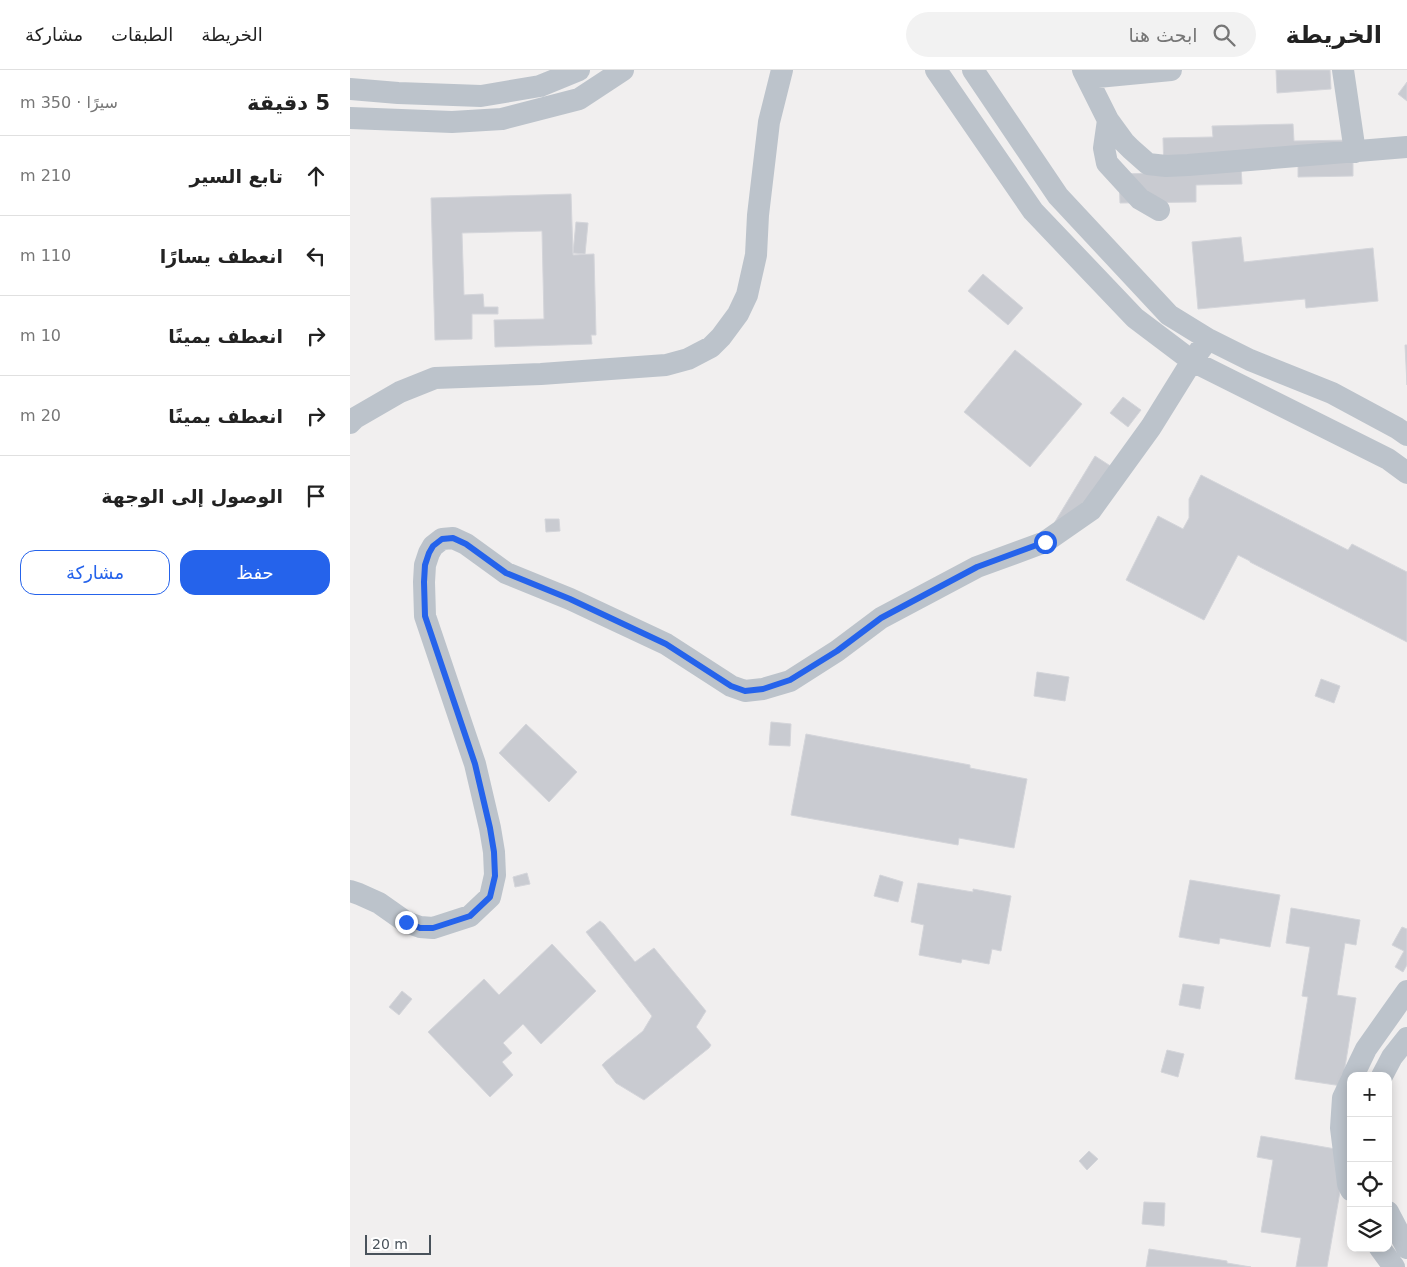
<!DOCTYPE html>
<html lang="ar">
<head>
<meta charset="utf-8">
<style>
  :root { --surface:#fff; --page:#f2f2f2; --text:#222; --muted:#767676; --line:#e0e0e0; --accent:#2563eb }
  body { margin:0; font-family:"DejaVu Sans",Cairo,sans-serif; background:var(--page); color:var(--text); direction:rtl }
  .controls { position:absolute; right:15px; bottom:15px; display:grid; overflow:hidden; border-radius:10px; box-shadow:0 2px 12px #0003 }
  .controls button { width:45px; height:45px; display:grid; place-items:center; padding:0; border:0; border-bottom:1px solid var(--line); background:var(--surface); color:var(--text); font:25px sans-serif }
  .scale { position:absolute; left:15px; bottom:12px; width:66px; box-sizing:border-box; padding-left:5px; border:2px solid #49525b; border-top:0; font-size:14px; line-height:18px; white-space:nowrap; color:#49525b; -webkit-text-stroke:4px #fff; paint-order:stroke }
  .stop { position:absolute; width:15px; height:15px; margin:-11px; border:4px solid #2563eb; border-radius:50%; background:#fff }
  .stop.end { background:#2563eb; border-color:#fff; box-shadow:0 1px 5px #0008 }
  .list { margin:0; padding:0; list-style:none }
  h2 { display:flex; justify-content:space-between; align-items:center; height:65px; margin:0; padding:0 20px; font-size:21px }
  h2 small { font-size:16px; font-weight:400; color:var(--muted) }
  .list li { display:grid; grid-template-columns:32px 1fr auto; gap:15px; align-items:center; box-sizing:border-box; height:80px; padding:0 20px; border-top:1px solid var(--line) }
  .list b { display:block; font-size:19px; white-space:nowrap }
  .list em { font-size:16px; font-style:normal; color:var(--muted) }
  .actions { display:flex; gap:10px; padding:15px 20px }
  .actions a { flex:1; padding:11px 0; border:1px solid var(--accent); border-radius:15px; text-align:center; font-size:18px; color:var(--accent) }
  .actions .main { background:var(--accent); color:#fff }
  .icon { flex:none; width:28px; height:28px; fill:none; stroke:currentColor; stroke-width:2; stroke-linecap:round; stroke-linejoin:round }
  .map { position:relative; flex:none; width:1057px; height:1197px; overflow:hidden; direction:ltr }
  header { display:flex; align-items:center; gap:30px; box-sizing:border-box; height:70px; padding:0 25px; background:var(--surface); border-bottom:1px solid var(--line) }
  header strong { font-size:24px }
  nav { display:flex; gap:28px; margin-inline-start:auto; font-size:18px }
  .search { width:350px; height:45px; background:var(--page); display:flex; align-items:center; gap:12px; box-sizing:border-box; padding:0 18px; border-radius:28px; color:var(--muted); font-size:19px }
  main { display:flex }
  aside { flex:1; background:var(--surface) }
  .map>svg:first-child { display:block }
  .building { fill:#c9cbd1; stroke:#d4d5da }
  .lines { fill:none; stroke-linecap:round; stroke-linejoin:round }
  .minor { stroke:#bcc3cb; stroke-width:22 }
  .route { stroke:#2563eb; stroke-width:6 }
</style>
</head>
<body>
<header>
<strong>الخريطة</strong>
<div class="search"><svg class="icon" aria-label="search" viewBox="0 0 24 24"><circle cx="10" cy="10" r="6"/><path d="M15 15l6 6"/></svg>ابحث هنا</div>
<nav><a>الخريطة</a><a>الطبقات</a><a>مشاركة</a></nav>
</header>
<main>
<div class="map">
<svg width="1057" height="1197" viewBox="0 0 1057 1197">
  <rect width="100%" height="100%" fill="#f1efef"/>
  <path class="building" d="M926 0H980L981 19 927 23Z
    M1057 12V31L1048 24Z
    M943 54 944 71 1003 70V106L948 107V96L891 97 892 114 846 115V132L770 133 769 104 814 103 813 68 863 67 862 56Z
    M221 124 223 185 244 184 246 265H241L242 274 145 277 144 250 194 249 192 161 112 163 114 225 133 224 134 237H148V244H122V269L85 270 81 128Z
    M226 152 238 153 235 184 223 183Z
    M891 167 894 192 1023 178 1028 231 956 238 955 229 848 239 842 172Z
    M633 204 673 238 658 255 618 221Z
    M1055 275H1057V315Z
    M665 280 732 334 680 397 614 342Z
    M773 327 791 340 778 357 760 343Z
    M745 386 762 397 720 465 703 455Z
    M851 405 998 480 1002 474 1057 502V572L900 492V491L888 485 854 550 776 510 808 446 833 459 839 448V429Z
    M195 449H209L210 461 196 462Z
    M687 602 719 607 715 631 684 626Z
    M971 609 990 616 984 633 965 626Z
    M421 652 441 654 440 676 419 675Z
    M176 654 227 702 199 732 149 683Z
    M456 664 620 695V698L677 709 664 778 609 768 608 775 441 745Z
    M177 803 180 814 165 817 163 807Z
    M530 805 553 812 548 832 524 826Z
    M840 810 930 825 920 877 870 868 869 874 829 867Z
    M568 813 623 822V819L661 826 651 881 642 879 639 894 612 889 611 893 569 885 574 855 561 852Z
    M941 838 1010 850 1006 875 995 873 987 925 1006 928 992 1016 945 1009 958 927 952 926 960 877 936 873Z
    M250 851 254 854 285 892 304 878 356 941 346 957 361 975 359 978 294 1030 266 1013 252 995 255 992 293 961 302 946 236 862Z
    M1052 857 1057 859V895L1053 902 1045 897 1054 881 1042 875Z
    M202 874 246 921 191 974 173 954 153 973 162 983 152 992 163 1005 140 1027 78 962 134 909 149 925Z
    M833 914 854 917 850 939 829 935Z
    M52 921 62 929 49 945 39 937Z
    M817 980 834 984 828 1007 811 1002Z
    M911 1066 997 1081 977 1197H946L951 1168 911 1162 923 1090 907 1087Z
    M739 1081 748 1089 737 1100 729 1091Z
    M794 1132 815 1133 814 1156 792 1154Z
    M799 1179 877 1191V1193L901 1197H796Z"/>
  <g class="lines">
    <path class="minor" d="M586 0 683 141 785 248 842 291 1038 389 1057 403
      M623 0 708 126 819 245 858 269 900 290 982 323 1047 358 1057 365
      M733 0 758 50 774 72 781 79 798 94 816 96 838 95 1057 77
      M993 0 1005 82
      M737 8 821 0
      M0 19 48 23 131 26 190 16 229 0
      M0 48 102 52 152 49 229 29 273 0
      M758 50 754 78 757 93 790 129 809 140
      M0 353 5 348 50 322 85 308 191 304 316 295 338 289 361 277 371 267 388 244 397 225 406 185 408 145 419 52 432 0
      M0 821 9 824 29 833 56 852 70 857 83 858 120 846 140 827 145 805 144 782 140 758 125 694 75 546 74 512 75 495 79 483 83 476 92 469 103 468 116 474 156 503 220 529 316 574 381 616 395 621 413 619 440 611 487 581 531 548 627 497 695 472 741 440 801 357 842 291 858 269
      M1003 1006 1016 979 1057 921
      M1032 1006 1042 987 1057 968
      M1001 1011 993 1028 991 1058 998 1114 1001 1120
      M1038 1142 1057 1178
      M1030 1178 1044 1197"/>
  </g>
  <g class="lines">
    <path class="route" d="M56 852 70 858H83L120 846 140 827 145 806 144 782 140 758 125 694 75 546 74 512 75 495 79 483 83 476 92 469 103 468 116 474 156 503 220 529 316 574 381 616 395 621 413 619 440 610 487 581 531 548 627 497 695 472"/>
  </g>
</svg>
<div class="controls">
<button>+</button>
<button>−</button>
<button><svg class="icon" aria-label="locate" viewBox="0 0 24 24"><circle cx="12" cy="12" r="6"/><path d="M12 2v4M12 18v4M2 12h4M18 12h4"/></svg></button>
<button><svg class="icon" aria-label="layers" viewBox="0 0 24 24"><path d="M12 4l9 5-9 5-9-5zM3 14l9 5 9-5"/></svg></button>
</div>
<div class="scale">20 m</div>
<div class="stop" style="left:695px;top:472px"></div>
<div class="stop end" style="left:56px;top:852px"></div>
</div>
<aside>
<h2>5 دقيقة<small>سيرًا · 350 m</small></h2>
<ul class="list">
<li><svg class="icon" aria-label="ahead" viewBox="0 0 24 24"><path d="M12 20V5M6 11l6-6 6 6"/></svg><div><b>تابع السير</b></div><em>210 m</em></li>
<li><svg class="icon" aria-label="left" viewBox="0 0 24 24"><path d="M17 20v-9H6M10 6l-5 5 5 5"/></svg><div><b>انعطف يسارًا</b></div><em>110 m</em></li>
<li><svg class="icon" aria-label="right" viewBox="0 0 24 24"><path d="M7 20v-9h11M14 6l5 5-5 5"/></svg><div><b>انعطف يمينًا</b></div><em>10 m</em></li>
<li><svg class="icon" aria-label="right" viewBox="0 0 24 24"><path d="M7 20v-9h11M14 6l5 5-5 5"/></svg><div><b>انعطف يمينًا</b></div><em>20 m</em></li>
<li><svg class="icon" aria-label="arrive" viewBox="0 0 24 24"><path d="M6 21V4h12l-3 4 3 4H6"/></svg><div><b>الوصول إلى الوجهة</b></div></li>
</ul>
<div class="actions"><a class="main">حفظ</a><a>مشاركة</a></div>
</aside>
</main>
</body>
</html>
